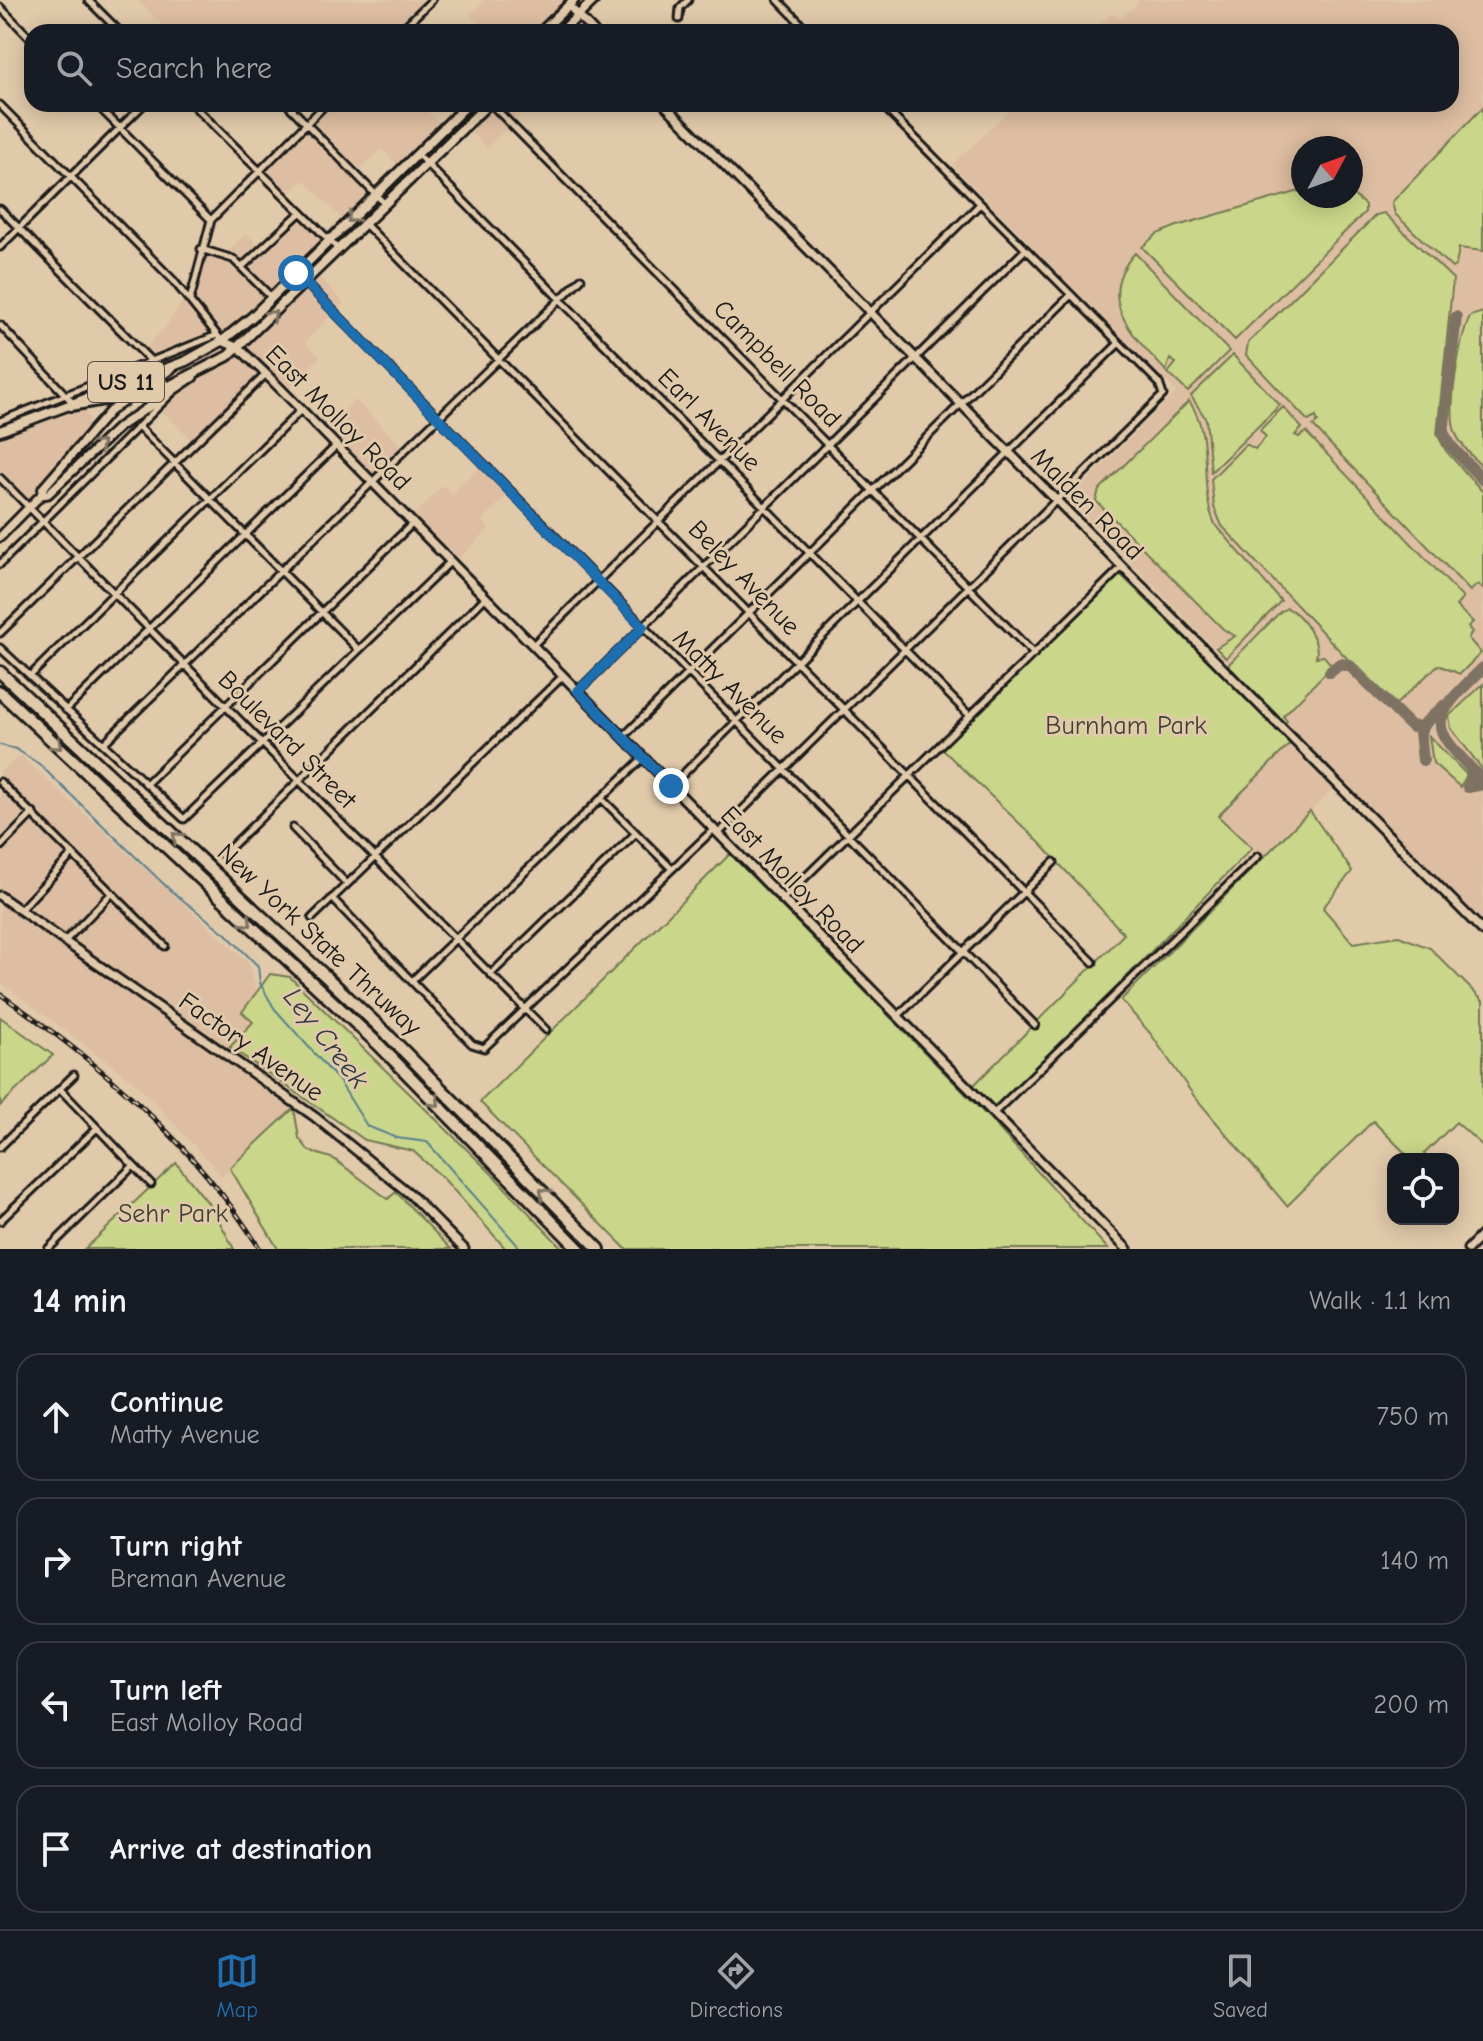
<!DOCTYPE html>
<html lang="en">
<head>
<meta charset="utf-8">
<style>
  :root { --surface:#171b24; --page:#242831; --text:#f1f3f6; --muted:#9ea1a6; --line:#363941; --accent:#1f6fb2 }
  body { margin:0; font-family:"Comic Neue",sans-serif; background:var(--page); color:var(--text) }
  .controls { position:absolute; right:24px; bottom:24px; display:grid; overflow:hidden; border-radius:16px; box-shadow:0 4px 20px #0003 }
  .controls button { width:72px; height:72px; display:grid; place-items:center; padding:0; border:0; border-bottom:2px solid var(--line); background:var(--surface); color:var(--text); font:40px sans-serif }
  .compass { position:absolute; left:1291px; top:136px; width:72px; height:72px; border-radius:50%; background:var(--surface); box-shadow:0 4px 20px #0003; rotate:49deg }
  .stop { position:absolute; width:24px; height:24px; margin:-18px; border:6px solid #1f6fb2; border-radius:50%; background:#fff }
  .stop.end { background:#1f6fb2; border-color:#fff; box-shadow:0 2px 8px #0008 }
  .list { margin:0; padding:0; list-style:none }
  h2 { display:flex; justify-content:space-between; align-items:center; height:104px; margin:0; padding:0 32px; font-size:34px }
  h2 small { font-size:26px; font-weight:400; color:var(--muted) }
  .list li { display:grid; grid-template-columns:52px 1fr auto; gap:24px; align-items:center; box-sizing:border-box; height:128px; margin:0 16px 16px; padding:0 16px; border:2px solid var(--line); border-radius:24px }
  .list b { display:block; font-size:30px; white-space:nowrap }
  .list p { margin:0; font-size:26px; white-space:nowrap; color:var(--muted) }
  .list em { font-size:26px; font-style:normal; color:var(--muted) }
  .icon { flex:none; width:44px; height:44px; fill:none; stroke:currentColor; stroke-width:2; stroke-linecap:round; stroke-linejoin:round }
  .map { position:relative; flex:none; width:1483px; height:1249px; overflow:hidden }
  .search { position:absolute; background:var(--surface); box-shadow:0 4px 20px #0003; left:24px; right:24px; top:24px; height:88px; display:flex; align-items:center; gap:20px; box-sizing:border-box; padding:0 28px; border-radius:24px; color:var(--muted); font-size:30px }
  .sheet { height:680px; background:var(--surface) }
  nav { display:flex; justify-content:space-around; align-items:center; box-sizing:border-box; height:112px; border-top:2px solid var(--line); background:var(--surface); font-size:22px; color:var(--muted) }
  nav a { display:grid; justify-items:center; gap:4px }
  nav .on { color:var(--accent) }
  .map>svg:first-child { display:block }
  .built { fill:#debea2; fill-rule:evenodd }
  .green { fill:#cad689; stroke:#737952; stroke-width:2 }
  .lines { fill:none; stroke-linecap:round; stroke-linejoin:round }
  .stream { stroke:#588192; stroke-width:2 }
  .taxiway { stroke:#7e7363; stroke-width:12 }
  .street-casing { stroke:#1c1c1c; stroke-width:11 }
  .secondary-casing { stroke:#1c1c1c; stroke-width:13 }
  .primary-casing { stroke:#1c1c1c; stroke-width:14 }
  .highway-casing { stroke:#1c1c1c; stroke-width:16 }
  .street { stroke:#e1caaa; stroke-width:5 }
  .secondary { stroke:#e1caaa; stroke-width:7 }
  .primary { stroke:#e1caaa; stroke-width:8 }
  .highway { stroke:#e1caaa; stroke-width:10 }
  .rail-casing { stroke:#1c1c1c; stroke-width:5 }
  .rail { stroke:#e1caaa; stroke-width:2; stroke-dasharray:6; stroke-linecap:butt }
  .oneway { stroke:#7e7363 }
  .route { stroke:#1f6fb2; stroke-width:10 }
  .labels { text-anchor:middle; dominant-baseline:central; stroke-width:6; stroke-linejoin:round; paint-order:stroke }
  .shield { fill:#e1caaa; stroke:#575047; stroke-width:2 }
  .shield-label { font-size:24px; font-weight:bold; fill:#1c1c1c }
  .street-label { font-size:26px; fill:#1c1c1c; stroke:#e1caaa }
  .park-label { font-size:26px; fill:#3f4132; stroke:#e1caaa }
  .water-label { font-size:28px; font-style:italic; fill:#303e43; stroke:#e1caaa }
</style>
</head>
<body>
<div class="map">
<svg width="1483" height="1249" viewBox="0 0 1483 1249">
  <rect width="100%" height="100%" fill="#e1caaa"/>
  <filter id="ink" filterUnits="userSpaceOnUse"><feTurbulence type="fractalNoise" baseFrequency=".0125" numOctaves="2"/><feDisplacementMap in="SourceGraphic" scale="16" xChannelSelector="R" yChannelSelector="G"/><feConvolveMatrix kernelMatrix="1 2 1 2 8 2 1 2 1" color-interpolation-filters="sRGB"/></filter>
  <g filter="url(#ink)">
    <path class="built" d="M137 0H428L395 32H223L212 28 207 32H169Z
      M485 0H563L530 32H485L470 15Z
      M1140 0H1483V924L1069 499 1176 392 952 165 1016 104H1451V32H1092L1112 13 1120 20ZM1303 148H1351V196H1303Z
      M332 104H420L439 123 398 166 382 149 360 169 314 122Z
      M497 104H532L487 148 470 131Z
      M306 129 366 193 343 220 304 180 288 195 264 172Z
      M296 212 323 240 229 328 155 359 145 348 165 328 184 299 197 244 228 251 246 233 259 246Z
      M320 277 344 303 305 342 320 357 289 389 267 369 192 440 161 410 193 382 236 356Z
      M355 400 402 446 373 474 326 428Z
      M85 408 90 423 28 501 0 473V438Z
      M480 466 508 495 482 520 489 529 457 561 413 516 443 485 452 494Z
      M1291 743 1334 788 1262 859 1218 816Z
      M21 756 248 962 257 992 243 1012 254 1022 220 1057 294 1108 222 1176 138 1085 0 982V771Z"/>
    <path class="green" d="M1483 107V251L1459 248 1456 265 1452 268 1395 214 1392 202Z
      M1303 190V196H1351V193L1365 205V212L1235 340 1142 247 1157 234 1177 226Z
      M1384 213 1453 279 1437 434 1446 451 1483 492V589L1478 584 1470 591 1313 426 1318 422 1316 417 1308 421 1246 355 1248 343 1376 215Z
      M1135 253 1229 351 1188 392 1168 373 1176 363 1170 359 1166 371C1134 337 1093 299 1135 253Z
      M1483 312V468C1474 458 1461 446 1456 434 1446 413 1460 337 1470 316Z
      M1233 355 1280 405 1211 472 1206 419 1191 396Z
      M1189 401C1215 437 1197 486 1215 524L1281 601 1226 658 1216 648 1235 636 1223 629 1096 501 1099 490Z
      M1283 407 1302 428 1295 435 1299 437 1306 432 1463 598 1456 606 1473 622 1468 627 1472 632 1468 638 1481 653 1460 674 1438 665 1393 707 1222 526 1214 507 1211 479 1246 444 1255 449 1266 437 1260 430Z
      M1119 573 1291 743 1218 816 1252 848 998 1109 973 1086 1124 934 1040 843 942 749Z
      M1287 608C1302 614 1321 642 1316 657L1324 656 1332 666 1283 716 1287 721 1284 724 1228 665 1280 612Z
      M1483 684V770L1451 728 1449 716Z
      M1429 736 1467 775 1460 787 1433 763Z
      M1310 811 1352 871 1323 908 1353 943 1399 936 1430 948 1483 1001V1146L1456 1122 1424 1154 1428 1159H1411L1373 1121 1287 1206 1194 1096 1150 1033 1121 1000Z
      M730 854 989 1118 1108 1249H626L480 1102Z
      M270 974 290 977 493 1175 563 1249H506L443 1178 413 1151 365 1140 230 1047 253 1022 242 1012Z
      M0 1017 53 1055 0 1106Z
      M294 1108 299 1138 309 1151 334 1159 388 1199 396 1192 451 1249H278L230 1168Z
      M176 1163 213 1209 234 1249H85Z"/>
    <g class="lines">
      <path class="stream" d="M0 745 16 749 39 764 170 890 226 934 258 966 260 983 274 1008 339 1081 367 1126 397 1138 427 1142 521 1249"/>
      <path class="taxiway" d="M1456 317 1443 433 1451 446 1483 480
        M1483 668C1424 725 1429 724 1483 781
        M1330 672 1340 664 1350 666 1412 727 1422 726 1445 705
        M1423 760 1420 732 1425 724
        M1471 769 1472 780 1468 787 1483 784"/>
      <g class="street-casing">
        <path id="street" d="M88 0 120 32
          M778 0 809 32
          M0 7 32 40
          M679 19 680 8 688 0
          M399 32 432 0
          M96 104 211 220
          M192 104 338 249
          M287 104 384 203
          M491 104 1034 654
          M0 105 173 280 222 341
          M418 155 970 716
          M0 209 152 362 167 386
          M365 224 1093 962
          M0 247 144 104
          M201 249 233 259 272 298
          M242 267 301 212
          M303 280 1035 1025
          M190 300 211 220 326 104
          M0 325 73 403
          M0 421 217 335
          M139 427 359 650
          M0 478 546 1030
          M0 564 172 393
          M0 633 266 374
          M533 645 980 204
          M0 648 184 819 451 561
          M30 676 301 410
          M578 691 1025 250
          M66 710 336 446
          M623 737 1070 296
          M103 744 581 279
          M0 782 165 946
          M146 784 413 523
          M671 786 1118 344
          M601 798 672 869
          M293 828 347 884
          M719 833 1163 395 1159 383 881 104
          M0 847 33 813
          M223 855 486 597
          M332 898 472 1044 484 1048 714 829
          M782 900 1122 567
          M20 910 73 854
          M312 918 563 676
          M65 941 112 893
          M491 974 636 833
          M412 981 643 758
          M898 1016 1054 862
          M60 1089 151 1184
          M994 1113 1258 856
          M0 1147 74 1075
          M0 1221 97 1128
          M48 1249 133 1166"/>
      </g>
      <g class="secondary-casing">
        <path id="secondary" d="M568 5 594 32
          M664 104 1483 931
          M222 341 239 348 266 374 1127 1249
          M41 495 48 494 119 427 193 377
          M0 537 41 495 43 488 110 411 171 369
          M0 896 315 1117 410 1194 464 1249
          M1468 1249 1483 1234"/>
      </g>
      <g class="primary-casing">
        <path id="primary" d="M541 32 574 0
          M561 32 594 0
          M71 406 163 389 228 356 488 104
          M0 431 186 361 222 341 252 317 468 104"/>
      </g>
      <g class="highway-casing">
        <path id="highway" d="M0 672 385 1032 599 1249
          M0 692 379 1045 579 1249"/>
      </g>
      <use href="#street" class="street"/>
      <use href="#secondary" class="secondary"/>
      <use href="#primary" class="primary"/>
      <use href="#highway" class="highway"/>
      <g class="rail-casing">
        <path id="rail" d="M0 994C102 1065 194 1143 260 1249"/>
      </g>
      <use href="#rail" class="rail"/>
    </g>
    <defs><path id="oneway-chevron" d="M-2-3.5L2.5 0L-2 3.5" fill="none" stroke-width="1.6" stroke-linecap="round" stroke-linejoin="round" transform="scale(2)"/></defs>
    <g class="oneway">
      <use href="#oneway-chevron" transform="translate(352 218) rotate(136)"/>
      <use href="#oneway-chevron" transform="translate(272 315) rotate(-44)"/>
      <use href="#oneway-chevron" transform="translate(99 445) rotate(-42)"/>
      <use href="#oneway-chevron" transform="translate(57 745) rotate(43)"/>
      <use href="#oneway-chevron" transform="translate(177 837) rotate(-137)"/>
      <use href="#oneway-chevron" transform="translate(247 922) rotate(43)"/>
      <use href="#oneway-chevron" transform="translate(435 1102) rotate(45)"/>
      <use href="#oneway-chevron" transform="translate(544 1193) rotate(-135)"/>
    </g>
  </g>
  <g class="lines" filter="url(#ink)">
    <path class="route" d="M296 273 643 627 578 691 671 786"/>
  </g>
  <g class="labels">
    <rect class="shield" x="88" y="362" width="76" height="40" rx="6"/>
    <g class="shield-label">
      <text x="126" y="382">US 11</text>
    </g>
    <g class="street-label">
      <text transform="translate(777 364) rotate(45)">Campbell Road</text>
      <text transform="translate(338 418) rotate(45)">East Molloy Road</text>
      <text transform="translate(709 420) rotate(45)">Earl Avenue</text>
      <text transform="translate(1087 504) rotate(45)">Malden Road</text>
      <text transform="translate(744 578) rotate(46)">Beley Avenue</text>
      <text transform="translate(730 687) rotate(45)">Matty Avenue</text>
      <text transform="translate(287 740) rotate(45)">Boulevard Street</text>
      <text transform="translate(792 880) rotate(46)">East Molloy Road</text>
      <text transform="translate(319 940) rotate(43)">New York State Thruway</text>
      <text transform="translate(251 1047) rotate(35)">Factory Avenue</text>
    </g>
    <g class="park-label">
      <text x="1126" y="726">Burnham Park</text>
      <text x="173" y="1214">Sehr Park</text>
    </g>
    <g class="water-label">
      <text transform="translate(326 1038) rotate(52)">Ley Creek</text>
    </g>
  </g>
</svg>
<div class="controls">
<button><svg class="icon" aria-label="locate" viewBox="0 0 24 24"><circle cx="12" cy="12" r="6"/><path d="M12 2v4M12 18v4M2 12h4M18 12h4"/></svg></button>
</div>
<svg class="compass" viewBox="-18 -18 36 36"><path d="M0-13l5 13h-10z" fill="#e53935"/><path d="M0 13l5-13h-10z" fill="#9ea1a6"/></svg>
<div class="stop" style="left:296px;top:273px"></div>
<div class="stop end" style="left:671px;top:786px"></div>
<div class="search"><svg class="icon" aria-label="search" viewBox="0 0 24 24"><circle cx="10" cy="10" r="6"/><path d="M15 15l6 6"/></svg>Search here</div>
</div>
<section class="sheet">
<h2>14 min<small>Walk · 1.1 km</small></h2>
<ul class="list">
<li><svg class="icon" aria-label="ahead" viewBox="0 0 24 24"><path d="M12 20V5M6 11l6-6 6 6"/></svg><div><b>Continue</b><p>Matty Avenue</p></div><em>750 m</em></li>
<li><svg class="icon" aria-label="right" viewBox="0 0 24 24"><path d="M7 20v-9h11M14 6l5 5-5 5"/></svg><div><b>Turn right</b><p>Breman Avenue</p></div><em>140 m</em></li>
<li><svg class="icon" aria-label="left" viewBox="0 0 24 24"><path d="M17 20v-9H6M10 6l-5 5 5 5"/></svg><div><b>Turn left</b><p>East Molloy Road</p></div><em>200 m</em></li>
<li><svg class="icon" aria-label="arrive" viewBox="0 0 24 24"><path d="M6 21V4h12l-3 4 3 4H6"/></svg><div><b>Arrive at destination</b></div></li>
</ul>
</section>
<nav>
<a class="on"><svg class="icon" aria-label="map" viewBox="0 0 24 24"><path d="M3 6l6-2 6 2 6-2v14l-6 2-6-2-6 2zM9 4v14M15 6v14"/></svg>Map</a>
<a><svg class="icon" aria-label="directions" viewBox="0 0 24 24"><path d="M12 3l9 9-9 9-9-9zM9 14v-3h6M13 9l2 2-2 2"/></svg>Directions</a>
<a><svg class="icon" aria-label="saved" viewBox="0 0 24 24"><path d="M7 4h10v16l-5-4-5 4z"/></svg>Saved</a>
</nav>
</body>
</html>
